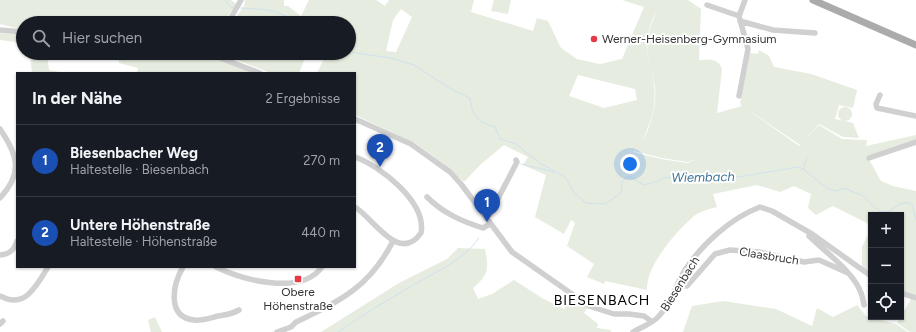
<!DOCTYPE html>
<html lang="de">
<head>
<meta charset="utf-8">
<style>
  :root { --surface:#171b24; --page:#20242c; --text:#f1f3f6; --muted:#9ea1a6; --line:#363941; --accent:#e63946 }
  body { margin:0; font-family:Figtree,sans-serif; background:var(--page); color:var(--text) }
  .controls { position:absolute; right:12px; bottom:12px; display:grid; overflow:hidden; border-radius:0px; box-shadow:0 1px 3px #0004 }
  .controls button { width:36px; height:36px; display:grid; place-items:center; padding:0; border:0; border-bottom:1px solid var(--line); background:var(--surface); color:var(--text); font:20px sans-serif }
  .you { position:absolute; left:630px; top:164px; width:14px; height:14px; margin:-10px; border:3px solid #fff; border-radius:50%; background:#1a73e8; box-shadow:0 0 0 6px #1a73e833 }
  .badge { display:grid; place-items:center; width:26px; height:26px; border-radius:50%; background:var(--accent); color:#fff; font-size:13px; font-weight:700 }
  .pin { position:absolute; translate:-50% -33px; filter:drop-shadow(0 1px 2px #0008) }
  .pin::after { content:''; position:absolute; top:21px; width:14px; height:12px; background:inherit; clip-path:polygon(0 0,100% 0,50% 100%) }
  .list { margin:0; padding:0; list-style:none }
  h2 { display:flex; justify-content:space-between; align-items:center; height:52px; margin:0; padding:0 16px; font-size:17px }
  h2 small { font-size:13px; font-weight:400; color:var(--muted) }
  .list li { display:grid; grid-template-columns:26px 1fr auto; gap:12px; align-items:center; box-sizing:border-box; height:72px; padding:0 16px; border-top:1px solid var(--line) }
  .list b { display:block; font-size:15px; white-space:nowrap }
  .list p { margin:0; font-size:13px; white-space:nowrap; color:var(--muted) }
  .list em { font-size:13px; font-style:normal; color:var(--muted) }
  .icon { flex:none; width:22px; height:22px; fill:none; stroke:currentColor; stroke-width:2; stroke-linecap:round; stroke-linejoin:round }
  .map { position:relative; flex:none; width:916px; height:332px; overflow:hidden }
  .search { position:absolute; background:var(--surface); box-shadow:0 1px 3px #0004; left:16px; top:16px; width:340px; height:44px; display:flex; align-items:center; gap:10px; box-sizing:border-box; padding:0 14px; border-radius:22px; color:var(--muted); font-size:15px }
  .panel { position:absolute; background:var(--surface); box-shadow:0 1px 3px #0004; left:16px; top:72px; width:340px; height:196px; border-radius:0px }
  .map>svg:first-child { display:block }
  .green { fill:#e6ecdf; fill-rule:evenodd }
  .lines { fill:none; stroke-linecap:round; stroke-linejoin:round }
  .stream { stroke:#cfe2ee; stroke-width:1 }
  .minor { stroke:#d0d0d0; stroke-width:5.5 }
  .major { stroke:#ababab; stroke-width:7 }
  .poi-dot { fill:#e63946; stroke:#fff; stroke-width:1.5 }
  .labels { text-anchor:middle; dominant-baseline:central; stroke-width:4; stroke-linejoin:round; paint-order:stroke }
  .poi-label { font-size:12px; fill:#333; stroke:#fff; text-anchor:start }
  .street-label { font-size:12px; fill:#333; stroke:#fff }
  .water-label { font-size:13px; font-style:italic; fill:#3f7597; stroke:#fff }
  .quarter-label { font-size:14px; letter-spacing:1px; fill:#000; stroke:#fff }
</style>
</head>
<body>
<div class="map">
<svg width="916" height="332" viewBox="0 0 916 332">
  <rect width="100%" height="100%" fill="#fff"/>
  <path class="green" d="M0 0H231L236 4 223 23H176L148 17 145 23H23V30L0 24Z
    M245 0H284V6H288L301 16 309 0H376L385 6 389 0H474L471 12 533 31 537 18 548 21 561 48 577 59 600 64 622 59 644 7 622 0H688L701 9 699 60C710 60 718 58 722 69L717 113 742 106 740 104 750 53 758 54 759 50 769 56 774 67 811 74 857 90 853 108 839 105 835 119 853 123 859 138 843 137 819 124 800 145 744 107 799 146 819 125 842 139 867 140 866 146 916 135V142L869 159 881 181 893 186 916 191V300H914L916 301V332H910L897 323 911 299 901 295V215H871V225L833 206 816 215 808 208 811 194 794 186 780 192 757 185 713 194 717 207C709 209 701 211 694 216 676 232 646 265 647 290L605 281 604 284 587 277 594 264 567 246 575 223 571 220 564 234 535 217 546 175 523 165 528 157 504 145 480 165 464 182 441 162 415 143 355 115V73H317L327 53H349V23H232L244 6ZM401 9 412 17 396 52 386 51 393 20ZM656 12C652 24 646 35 647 48 648 61 653 74 655 87 657 107 651 124 643 141 646 130 653 118 654 106 659 69 635 52 656 12ZM578 75 635 89 637 100 604 108 569 96ZM639 145 634 151 662 158 688 162 697 158 688 163 661 159 633 152Z
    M494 0H511L508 14 491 11Z
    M0 33 23 35V43L0 40Z
    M30 53H47L49 70 65 73H32Z
    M118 53H162L175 56 200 54 255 73H137L138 68 119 63Z
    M218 53H307L299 73H271Z
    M838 114a7 7 0 1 1 14 0a7 7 0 1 1-14 0Z
    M871 228V274L862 267V247Z
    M458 248 485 249C489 269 489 274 473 288L478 299 492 294 514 280 542 298 564 309 573 297 588 307 584 313 598 324 597 328 611 330V332H321L399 283 447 259Z
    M723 301 776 309 812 326 817 308 833 317 857 305 866 316 896 324 908 332H683L692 306Z
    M155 317 162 332H151L148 320Z"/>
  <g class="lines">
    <path class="stream" d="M225 0 231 7 235 8
      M240 8C265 9 276 9 298 23
      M349 52 391 58 414 65 451 89 470 98C473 118 476 121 495 127L500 139 516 144 540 163 565 177 575 194 586 203 605 204 621 193 622 181 628 176 644 185 658 181 663 178 699 175 731 178 799 167 803 169 828 189 837 191 843 188 862 195 874 207 882 212C893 213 898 200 910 203L912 205 916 220
      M191 54 206 55
      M521 164 554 172
      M803 169 807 158
      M338 332C360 317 384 302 408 288 432 273 463 262 479 238"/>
    <path class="minor" d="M707 5 739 16
      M740 21 773 30 815 33
      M228 23 241 0
      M0 30 23 32
      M169 53H184
      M207 53 260 73
      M880 95 876 104 877 108 916 116
      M739 96 748 49 739 16 745 0
      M355 119 411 144 450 172 461 184 512 252 589 306 614 314H629L644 316 651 321
      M0 129C18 155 23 173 0 198
      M355 157C380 166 427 202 421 233 399 264 374 219 355 207
      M869 158 916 142
      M427 197C443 213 461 221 483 228L490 224
      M486 217 490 214 517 162 516 160
      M809 236C824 251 854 272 861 293 863 297 863 301 864 305
      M0 255C10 254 14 250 17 241
      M183 267C173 284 166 317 194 320 202 321 210 318 218 316 226 315 232 314 239 310
      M216 267C243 280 301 296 322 267
      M678 285 687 286 715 254 730 250 759 252 804 262 819 260 848 273
      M901 293 916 298
      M0 296C25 310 37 285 48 267
      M0 324 3 321
      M277 332 291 327 296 322C340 301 370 287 393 241
      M633 332C641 327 654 323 659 316 671 303 676 285 685 270 702 244 731 218 760 207L772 211 812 234 871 276"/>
    <path class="major" d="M813 0 916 45"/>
  </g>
  <g class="poi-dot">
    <circle cx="594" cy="39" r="4"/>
    <rect x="294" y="275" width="8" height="8" rx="2"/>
  </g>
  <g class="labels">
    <g class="poi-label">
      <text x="602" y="39">Werner-Heisenberg-Gymnasium</text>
      <text x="298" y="292" text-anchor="middle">Obere<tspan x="298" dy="14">Höhenstraße</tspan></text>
    </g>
    <g class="street-label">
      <text transform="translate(769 256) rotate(9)">Claasbruch</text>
      <text transform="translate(680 284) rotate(-58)">Biesenbach</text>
    </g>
    <g class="water-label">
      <text transform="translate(703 177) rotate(-1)">Wiembach</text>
    </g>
    <g class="quarter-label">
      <text x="602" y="300">BIESENBACH</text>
    </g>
  </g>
</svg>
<div class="controls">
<button>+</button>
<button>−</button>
<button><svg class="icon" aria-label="locate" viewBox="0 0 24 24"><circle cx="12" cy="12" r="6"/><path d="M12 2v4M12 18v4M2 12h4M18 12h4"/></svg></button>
</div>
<div class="you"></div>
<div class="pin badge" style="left:487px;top:222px;background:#1a4fb4">1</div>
<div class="pin badge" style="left:380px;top:167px;background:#1a4fb4">2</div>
<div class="search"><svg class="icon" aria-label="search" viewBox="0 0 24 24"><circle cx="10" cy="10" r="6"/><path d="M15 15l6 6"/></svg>Hier suchen</div>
<section class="panel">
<h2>In der Nähe<small>2 Ergebnisse</small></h2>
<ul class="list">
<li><span class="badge" style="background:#1a4fb4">1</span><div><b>Biesenbacher Weg</b><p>Haltestelle · Biesenbach</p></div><em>270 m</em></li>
<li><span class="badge" style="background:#1a4fb4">2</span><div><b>Untere Höhenstraße</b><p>Haltestelle · Höhenstraße</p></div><em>440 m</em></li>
</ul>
</section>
</div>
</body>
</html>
